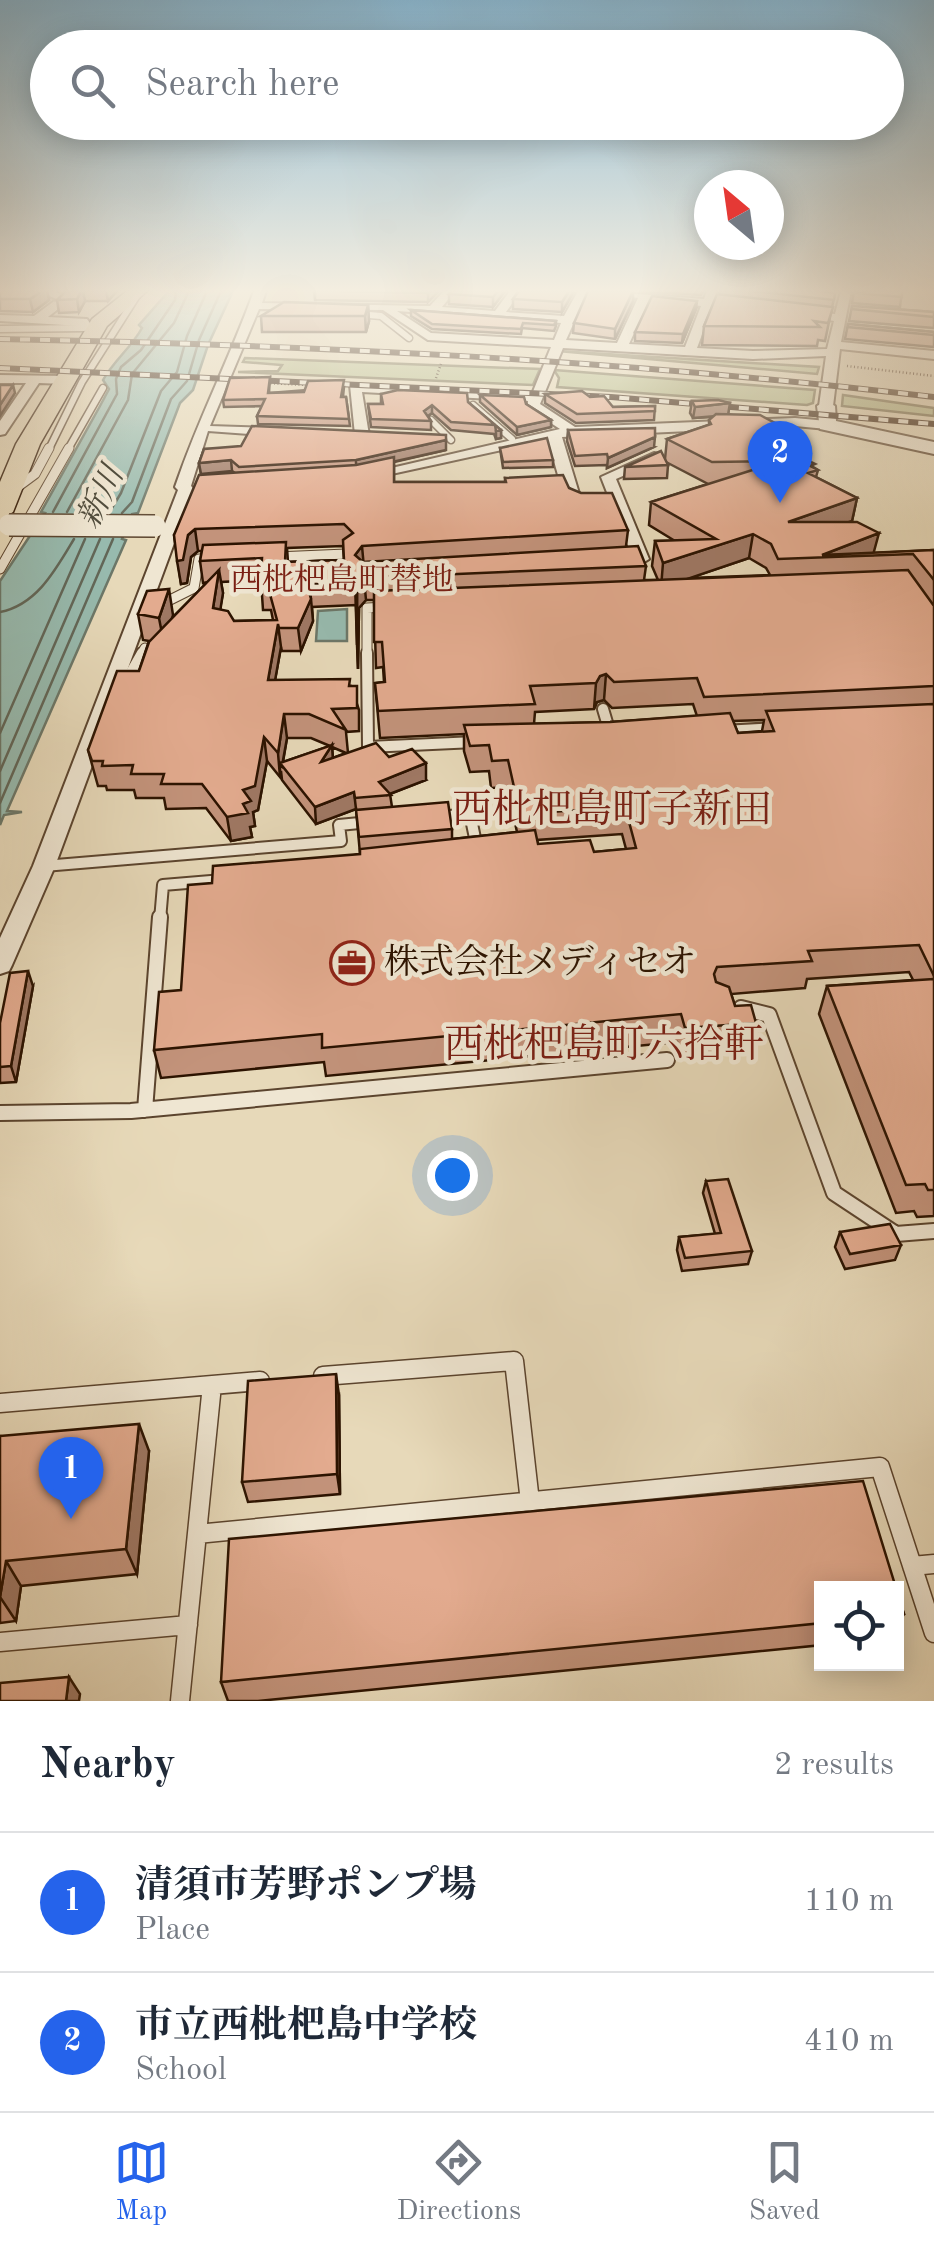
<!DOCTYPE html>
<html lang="en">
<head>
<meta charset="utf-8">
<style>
  :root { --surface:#fff; --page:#f2f2f3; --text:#1f2937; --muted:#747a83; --line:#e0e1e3; --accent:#2563eb }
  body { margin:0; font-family:"Old Standard TT","Noto Serif JP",serif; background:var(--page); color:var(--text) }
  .controls { position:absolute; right:30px; bottom:30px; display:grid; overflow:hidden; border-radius:0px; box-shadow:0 5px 25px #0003 }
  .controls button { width:90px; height:90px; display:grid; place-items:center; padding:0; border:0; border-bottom:2px solid var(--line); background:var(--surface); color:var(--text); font:50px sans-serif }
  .compass { position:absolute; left:694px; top:170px; width:90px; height:90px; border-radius:50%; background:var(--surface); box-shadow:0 5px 25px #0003; rotate:331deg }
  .you { position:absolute; left:452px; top:1175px; width:35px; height:35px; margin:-25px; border:8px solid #fff; border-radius:50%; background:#1a73e8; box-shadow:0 0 0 15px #1a73e833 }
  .badge { display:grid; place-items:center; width:65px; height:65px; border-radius:50%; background:var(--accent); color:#fff; font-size:32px; font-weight:700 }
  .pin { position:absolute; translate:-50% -82px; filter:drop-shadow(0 2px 5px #0008) }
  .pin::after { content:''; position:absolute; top:52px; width:35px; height:30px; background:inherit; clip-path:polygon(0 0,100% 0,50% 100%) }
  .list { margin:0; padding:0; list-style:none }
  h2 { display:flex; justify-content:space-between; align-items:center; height:130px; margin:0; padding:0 40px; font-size:42px }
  h2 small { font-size:32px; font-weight:400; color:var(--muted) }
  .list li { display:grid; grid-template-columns:65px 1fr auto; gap:30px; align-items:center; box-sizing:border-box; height:140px; padding:0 40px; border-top:2px solid var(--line) }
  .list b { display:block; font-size:38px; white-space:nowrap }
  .list p { margin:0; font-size:32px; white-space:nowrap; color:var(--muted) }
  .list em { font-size:32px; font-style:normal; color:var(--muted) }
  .icon { flex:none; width:55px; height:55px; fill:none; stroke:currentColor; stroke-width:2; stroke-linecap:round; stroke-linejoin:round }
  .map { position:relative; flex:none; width:934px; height:1701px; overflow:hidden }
  .search { position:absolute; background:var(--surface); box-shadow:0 5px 25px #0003; left:30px; right:30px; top:30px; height:110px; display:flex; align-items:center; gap:25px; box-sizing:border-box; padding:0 35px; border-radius:55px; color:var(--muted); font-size:38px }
  .sheet { height:410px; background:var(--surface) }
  nav { display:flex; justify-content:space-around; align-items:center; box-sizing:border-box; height:140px; border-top:2px solid var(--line); background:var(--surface); font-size:28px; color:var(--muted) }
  nav a { display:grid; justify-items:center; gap:5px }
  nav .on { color:var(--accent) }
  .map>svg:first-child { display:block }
  .green { fill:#b9be8c; stroke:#726846; stroke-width:2.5 }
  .water { fill:#97baae; stroke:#6c7768; stroke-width:2.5 }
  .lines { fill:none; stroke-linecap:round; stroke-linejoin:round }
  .shore { stroke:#626657; stroke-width:2.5 }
  .service-far4-casing { stroke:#5b442e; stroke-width:9 }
  .service-far3-casing { stroke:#5b442e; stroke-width:11 }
  .service-far2-casing { stroke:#5b442e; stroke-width:14 }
  .service-far1-casing { stroke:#5b442e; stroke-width:18 }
  .service-casing { stroke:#5b442e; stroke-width:21 }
  .minor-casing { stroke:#5b442e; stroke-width:4 }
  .tertiary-casing { stroke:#5b442e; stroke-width:4 }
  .primary-casing { stroke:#2c1300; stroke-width:3 }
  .path { stroke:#2c1300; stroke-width:2.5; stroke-dasharray:1 2.5; stroke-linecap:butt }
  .service-far4 { stroke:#efe6d2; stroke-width:6 }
  .service-far3 { stroke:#efe6d2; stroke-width:9 }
  .service-far2 { stroke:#efe6d2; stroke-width:10 }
  .service-far1 { stroke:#efe6d2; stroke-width:14 }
  .service { stroke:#efe6d2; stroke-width:18 }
  .minor { fill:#efe6d2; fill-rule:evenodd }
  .tertiary { fill:#efe6d2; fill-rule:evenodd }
  .primary { fill:#e7d9b9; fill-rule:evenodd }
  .rail-casing { stroke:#2c1300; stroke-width:6 }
  .rail { stroke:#efe6d2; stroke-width:4; stroke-dasharray:10; stroke-linecap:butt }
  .tertiary-bridge-casing { stroke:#5b442e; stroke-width:24; stroke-linecap:butt }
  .tertiary-bridge { stroke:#efe6d2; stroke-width:21 }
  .wall { fill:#c3937b; stroke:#2c1300; stroke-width:2.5; fill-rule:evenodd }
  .shaded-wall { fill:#9f7864; stroke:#2c1300; stroke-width:2.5 }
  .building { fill:#e3ab8f; stroke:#2c1300; stroke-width:2.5 }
  .labels { text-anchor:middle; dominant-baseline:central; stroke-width:9; stroke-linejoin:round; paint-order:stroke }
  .far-water-label { font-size:32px; font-style:italic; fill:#514d3d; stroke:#efe6d2 }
  .far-quarter-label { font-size:32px; fill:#7a1f14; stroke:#efe6d2 }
  .poi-label { font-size:35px; fill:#2c1300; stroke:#efe6d2; text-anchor:start }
  .quarter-label { font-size:40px; fill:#7a1f14; stroke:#efe6d2 }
</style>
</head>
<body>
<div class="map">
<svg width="934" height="1701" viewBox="0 0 934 1701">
  <rect width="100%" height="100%" fill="#e7d9b9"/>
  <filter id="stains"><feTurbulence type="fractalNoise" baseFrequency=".002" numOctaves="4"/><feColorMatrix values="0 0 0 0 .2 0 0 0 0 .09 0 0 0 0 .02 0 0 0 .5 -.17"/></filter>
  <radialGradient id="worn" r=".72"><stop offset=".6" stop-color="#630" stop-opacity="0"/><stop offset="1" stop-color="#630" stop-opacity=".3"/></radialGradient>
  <path class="green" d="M558 351 819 367 817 374Z
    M245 358 540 369 533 385 238 372 278 371 282 365 243 362Z
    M554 370 815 390 813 403 807 405 557 387 559 378Z
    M843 395 934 408V416L842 406Z"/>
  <path class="water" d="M169 291H233L208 345 193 390 180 403 138 513 132 514 122 539 126 540 7 811 22 812 4 815 0 825V581L45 513 41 512 100 406 109 389 103 380C115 359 131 348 142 328L139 325Z
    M347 609V641H316L318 611Z"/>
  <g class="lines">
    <path class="shore" d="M53 512 117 394 116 379 121 367 141 350 175 300 176 291
      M67 512 128 400 132 374 174 323 189 291
      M109 513 121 493 161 391 177 372 187 336 207 291
      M122 513 132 502 171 399 187 381 199 340 221 291
      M0 612C37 605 56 569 74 539
      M0 733 85 539
      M0 771 100 539
      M0 803 113 539"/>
    <g class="service-far4-casing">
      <path id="service-far4" d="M357 314 381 316 409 338
        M0 329 84 328
        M473 405 512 439
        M431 420 451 440
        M48 451 82 382 140 291
        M67 451 103 388"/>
    </g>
    <g class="service-far3-casing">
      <path id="service-far3" d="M12 491 35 474 49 448
        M276 557 346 554
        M0 569 69 448
        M160 605 194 588 199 559H213
        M141 655 145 648
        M367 655V608L387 607"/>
    </g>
    <g class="service-far2-casing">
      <path id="service-far2" d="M367 653 368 747 475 742
        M125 683 142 653
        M603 709 611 736
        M723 731 775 728
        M439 817 470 814 476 843
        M44 866 341 841 339 825 370 822
        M160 920 163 885 223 880"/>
    </g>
    <g class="service-far1-casing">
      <path id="service-far1" d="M741 1008 769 1015 834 1193 896 1234 934 1231
        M145 1110 160 917
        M0 1113 131 1111 667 1060"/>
    </g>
    <g class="service-casing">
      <path id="service" d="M323 1376 514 1361 530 1502
        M0 1403 260 1381
        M197 1534 880 1467 934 1633
        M912 1566 934 1564
        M0 1642 188 1625
        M180 1701 212 1385"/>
    </g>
    <g class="minor-casing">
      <path id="minor" d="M35 291H52L72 298 48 317 87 319 92 326 86 330 80 326 0 321V315L34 316 57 299Z
        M254 291H266L262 303 430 306 444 291H455L442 307 495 311 510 291H521L506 312 564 316 578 291H588L566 340 617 343 638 298 598 291 704 299 707 291H717L715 300 750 307 744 310 712 307 697 348 753 351 827 349 834 321 795 314 801 311 835 314 841 291H851L841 342 934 351V359L840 349 833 406 826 410 819 406 826 356 753 359 563 348 540 404 575 427 795 418 827 421 834 425 827 429 795 426 562 437 581 500 592 506 584 511 566 503 548 440 364 480 357 476 560 429 528 408V401L362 392 369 435 362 439 355 435 350 385 532 394 551 347 428 340 383 310 259 309 210 426 276 428 283 432 276 436 208 431 191 486 194 489 55 866 12 965 9 971 0 974V938L33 866 178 490 175 487C198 419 230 358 254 291ZM649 300 701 306 685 347 629 344ZM397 311 561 323 554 340 431 333Z
        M0 375 65 376 71 380 65 384 39 383 5 434 0 435V421L26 383H0Z
        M654 453 659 454V460L616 479 649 559 641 564 633 559 601 477Z"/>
    </g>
    <g class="tertiary-casing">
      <path id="tertiary" d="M826 401 835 406 836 421 934 442V454L820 429 817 406Z"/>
    </g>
    <g class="primary-casing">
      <path id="primary" d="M127 291H147L107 326 40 444 13 512 0 520V482L16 444 92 319Z"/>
    </g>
    <path class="path" d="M847 366 934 376
      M436 378 441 364
      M267 383 307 385"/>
    <use href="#service-far4" class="service-far4"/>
    <use href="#service-far3" class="service-far3"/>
    <use href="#service-far2" class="service-far2"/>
    <use href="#service-far1" class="service-far1"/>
    <use href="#service" class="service"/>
    <use href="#minor" class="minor"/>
    <use href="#tertiary" class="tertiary"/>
    <use href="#primary" class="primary"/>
    <g class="rail-casing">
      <path id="rail" d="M0 339C313 345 623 360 934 397
        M0 368 611 397 934 424"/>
    </g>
    <use href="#rail" class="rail"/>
    <g class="tertiary-bridge-casing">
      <path id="tertiary-bridge" d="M9 525 155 526"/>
    </g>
    <use href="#tertiary-bridge" class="tertiary-bridge"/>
  </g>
  <path class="wall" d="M0 291H47L49 300 33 312 0 311Z
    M62 291H117L108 301H85L79 312 59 313 57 300 65 292Z
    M314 291H439L428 302 315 300Z
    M505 291 493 307 449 304V294Z
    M519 291H574L562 312 513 309V299Z
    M638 291H703L701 295Z
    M718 291H819L835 293 825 341 818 340 817 346 702 345 704 326 718 294Z
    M854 291H902L900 307 852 303Z
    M633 301 615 339 573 333 574 323Z
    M368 305 369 321 366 332H262L261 316Z
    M852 306 934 312V328L849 321Z
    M696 309 682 343 635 341V332Z
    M411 310 556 321V326L554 331 522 328 521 334 432 329 411 316Z
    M848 324 934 332V347L845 339Z
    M270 377 269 393 344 387 343 397H346L350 426 258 424 257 416 262 406 224 407 223 400Z
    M381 394 468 402 501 430V438L496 439 494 434 451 430 432 413 428 416 431 421V430L371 427 368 404H381Z
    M545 394 590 397 613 407 655 406 654 420 576 423 545 403Z
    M480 395 526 404 551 420V427L517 435 480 402Z
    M692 401 730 403 728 414 794 433 791 453 818 470 816 477 857 498 852 521 850 522 874 553 934 550V1216L917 1217 914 1211 896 1213 819 1014 827 986 913 980 909 972 807 979 805 988 731 994 735 1006 756 1023 750 1051 680 1055 677 1042 326 1076 324 1062 161 1078 154 1050 181 990 212 883 360 854 356 809 316 824 282 780 281 771 280 777 267 761 258 810 253 812 255 826 250 827 252 837 231 841 206 808 166 809 164 798H136L134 790H107L106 786H98L88 750 139 671 149 641 143 640 138 614 173 615 172 618 208 582 203 583 200 561 202 551H198L191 557 187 583 181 584 174 535 235 473 232 471 201 474 199 463 204 449 446 450 394 462V482H505V478L569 488 628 530 626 546 646 566 644 580H658L652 566 655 541H675L649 525 651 502 708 484 666 462 668 465 667 478 624 479 625 467 665 459 667 439 709 425V420L713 417 693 418 690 413ZM343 546 344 560 288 562 287 548ZM749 558 766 568 770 575 689 578ZM261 580 263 610H271L273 620 234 621 220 609 223 593 221 582ZM366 600H374L376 668 383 667 384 682 375 683 380 738 464 734V751L470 772 489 771 491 788 507 787 517 832 452 839V829L392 807 390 794 426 780 389 757 348 753 346 732 359 731V710L351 686 275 680 281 647 282 651H301L313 621 312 607 356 605 358 669 359 608ZM604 700 612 708 693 704 697 716 610 722 534 724 535 712 594 709 597 702ZM764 720 762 731 738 733 733 721ZM287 738H311L330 746 283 762ZM332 747 346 753 333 758ZM622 834 626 849 594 852 538 844 537 840Z
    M568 430 654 447 607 468V465L575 466 567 441Z
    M500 448 553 460V467L503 468Z
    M33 986 16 1082 0 1083V1023Z
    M706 1181 752 1251 748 1264 682 1271 677 1250 679 1237 715 1234 703 1193Z
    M840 1232 901 1245 895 1260 845 1269 835 1247Z
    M339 1395 340 1494 248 1502 242 1482Z
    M0 1436 149 1451 137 1574 21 1586 16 1621 0 1623Z
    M822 1588V1645L258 1701H228L221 1682Z
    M896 1590 904 1614 896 1627Z"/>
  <path class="shaded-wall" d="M42 291H47L49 300 33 312 30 299Z
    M81 291H83L85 301 79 312 77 299Z
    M106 291H117L108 301Z
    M430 291H439L428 302V293Z
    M498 291H505L493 307V297Z
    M569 291H574L562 312V302Z
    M633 291V301L615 339V329Z
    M697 301 696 309 682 343 683 334Z
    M368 305 369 321 366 332 365 316Z
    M13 385 15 393 0 416V405Z
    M730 403 728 415 693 418 695 407Z
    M432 405V413L424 419V411Z
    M551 420V427L517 435V427Z
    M501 430V438L496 439V431Z
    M794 433 790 455 767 441Z
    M655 437 654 447 607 468 608 458Z
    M446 440V450L356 470V460Z
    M231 460 232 471 201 474 199 463Z
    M857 498 852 521 783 546 788 522Z
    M195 529 198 551 191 557 187 583 181 584 177 561 188 535Z
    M879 533 873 555H822Z
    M753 534 749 558 661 588 663 563Z
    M362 546 364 568 355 555Z
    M219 570 223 593 217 631 213 608Z
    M364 578 366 600 359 608 358 669 357 645V586Z
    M169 589 173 615 164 644 159 618Z
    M311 599 313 621 301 651 298 628Z
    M278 624 281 647 271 703 268 680Z
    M606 674 604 700 597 702 594 709 596 683 600 676Z
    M284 714 287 738 282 766 280 763V777L278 753Z
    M264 737 267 761 258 810 253 812 255 826 250 827 252 837 231 841 227 817 243 790Z
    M332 745 333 762H321Z
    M426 763V780L387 795 379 782Z
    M354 792 356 809 316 824 315 807Z
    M28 971 33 986 16 1082 11 1066Z
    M336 1374 339 1395 340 1494 337 1474Z
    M139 1424 149 1451 137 1574 126 1549Z
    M6 1561 21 1586 16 1621 0 1597Z
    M69 1677 80 1694 79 1701H66Z"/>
  <path class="building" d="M0 291H42L30 299H0Z
    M66 291H81L77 299 57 300Z
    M333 291H430L428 293Z
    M452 291H498L493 297 449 294Z
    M519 291H569L562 302 513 299Z
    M588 291H633L615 329 574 323Z
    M752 291H819L835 293 834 300Z
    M855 291H902V297L854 293Z
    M717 294 833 307 828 323 814 321 820 327 704 326Z
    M652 296 697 301 683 334 635 332Z
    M284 302 368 305 365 316H261Z
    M852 306 934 312V317L852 309Z
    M411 310 556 321 554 325 523 323 521 329 432 324Z
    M848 324 934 332V335L848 327Z
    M270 377 268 393 304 392 308 381 344 380 341 397H346L349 419 257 416 265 399 223 400 230 378Z
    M0 385H13L0 405Z
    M398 390 467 393 468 402 501 430 496 431 495 425 451 422 432 405 424 411 431 421 371 419 368 404H383L381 394Z
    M582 391 590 397 604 396 613 407 655 406V411L577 414 545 394Z
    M480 395 524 397 526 404 551 420 517 427Z
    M718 400 730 403 695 407 692 401Z
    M716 414 760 415 794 433 767 441 815 464 810 466 818 470 808 473 857 498 788 522H857L879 533 822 555 934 550V580L913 554 778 559 771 544 753 534 663 563 655 541 716 539 651 502 781 461 712 462 667 439 711 424 709 420Z
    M252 426 446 435V440L356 460 239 467 231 460 199 463 204 449 241 446Z
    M655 428V437L608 458 607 454 575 456 568 430Z
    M547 438 553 460 503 462 500 448Z
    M661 451 668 465 625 467Z
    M394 457V482H506L505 478 563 475 569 488 581 493H612L628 530 362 546 355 555 363 562 638 546 646 566 364 578 357 586V645L355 583 307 584 311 599 298 628H279L278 624 268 680 350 679 349 686H357V708L332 709 346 730 309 714H284L278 753 264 737 255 786 243 790 251 801 243 804 248 813 227 817 202 784H161L164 774H131L133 765 102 766 103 761H92L88 750 117 671H139L149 642 219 570 213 608 228 611 234 621 277 620 268 587H260L262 558 200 561 203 545 286 542 285 562 344 560 343 540 353 533 344 524 195 529 188 535 183 560 177 561 174 535 199 475 356 465Z
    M908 570 934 606V686L704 697 697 678 614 682 606 674 600 676 596 683 530 686 535 704 378 711 375 683 385 682 382 642H374V591Z
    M169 589 159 618 138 614 147 591Z
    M934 704V976L919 945 808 951 812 961 717 967 714 974 716 982 729 987 735 1006 751 1005 756 1023 685 1028 681 1014 322 1048V1034L154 1050 159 992 181 990 188 885 212 883 213 866 360 854V849L535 830 538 844 590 840 594 852 636 848 625 807 520 814 508 760 492 761 489 745 470 746 464 725 610 722 730 713 738 733 774 731 766 711Z
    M376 743 389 757 412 749 426 763 379 782 391 795 355 798 354 792 315 807 280 763 332 745 321 762Z
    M448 802 452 829 359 837 356 810Z
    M28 971 11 1066 0 1067V1023L10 973Z
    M934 979V1190H928L925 1184 906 1185 827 986Z
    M728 1179 752 1251 685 1258 679 1237 721 1233 706 1181Z
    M890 1224 901 1245 850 1254 840 1232Z
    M336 1374 337 1474 242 1482 248 1381Z
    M139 1424 126 1549 6 1561 0 1597V1436Z
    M863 1481 896 1588H822V1623L221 1682 229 1539Z
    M896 1590 904 1614 896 1615Z
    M69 1677 66 1701H0V1683Z"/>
  <linearGradient id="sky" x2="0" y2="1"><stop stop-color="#87b6d1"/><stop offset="0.55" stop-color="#f4eee0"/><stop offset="1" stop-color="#f4eee0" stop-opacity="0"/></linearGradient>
  <rect width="934" height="529" fill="url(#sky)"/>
  <defs>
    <g id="office-ring" transform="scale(2.25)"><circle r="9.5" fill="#efe6d2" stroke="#8f2418" stroke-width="1.5"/><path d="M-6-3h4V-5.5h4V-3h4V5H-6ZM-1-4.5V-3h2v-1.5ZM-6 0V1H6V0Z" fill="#8f2418"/></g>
  </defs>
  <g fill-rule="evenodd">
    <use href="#office-ring" x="352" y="963"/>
  </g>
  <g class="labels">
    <g class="far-water-label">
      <text transform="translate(102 498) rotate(-64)">新川</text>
    </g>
    <g class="far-quarter-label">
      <text x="342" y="582">西枇杷島町替地</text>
    </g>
    <g class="poi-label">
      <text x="384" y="963">株式会社メディセオ</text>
    </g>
    <g class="quarter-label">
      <text x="612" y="812">西枇杷島町子新田</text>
      <text x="604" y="1047">西枇杷島町六拾軒</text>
    </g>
  </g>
  <rect width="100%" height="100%" filter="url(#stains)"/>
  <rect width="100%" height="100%" fill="url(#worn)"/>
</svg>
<div class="controls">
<button><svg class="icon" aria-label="locate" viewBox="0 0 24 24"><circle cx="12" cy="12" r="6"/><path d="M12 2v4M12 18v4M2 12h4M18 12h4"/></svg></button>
</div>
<svg class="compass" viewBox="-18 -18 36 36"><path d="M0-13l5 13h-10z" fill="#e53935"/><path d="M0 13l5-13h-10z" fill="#747a83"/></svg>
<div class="you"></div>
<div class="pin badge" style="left:71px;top:1519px">1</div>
<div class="pin badge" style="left:780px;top:503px">2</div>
<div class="search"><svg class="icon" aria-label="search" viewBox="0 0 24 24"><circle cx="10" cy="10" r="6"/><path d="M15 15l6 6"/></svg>Search here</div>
</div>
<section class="sheet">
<h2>Nearby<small>2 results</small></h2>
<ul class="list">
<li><span class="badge">1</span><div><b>清須市芳野ポンプ場</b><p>Place</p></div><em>110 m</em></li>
<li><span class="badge">2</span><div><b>市立西枇杷島中学校</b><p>School</p></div><em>410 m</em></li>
</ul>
</section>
<nav>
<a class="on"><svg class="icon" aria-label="map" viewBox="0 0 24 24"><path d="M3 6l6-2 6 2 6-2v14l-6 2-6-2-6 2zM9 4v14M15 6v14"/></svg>Map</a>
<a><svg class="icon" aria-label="directions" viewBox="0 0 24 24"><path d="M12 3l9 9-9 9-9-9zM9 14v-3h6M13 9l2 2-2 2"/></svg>Directions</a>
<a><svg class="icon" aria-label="saved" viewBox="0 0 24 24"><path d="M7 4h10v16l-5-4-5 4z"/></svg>Saved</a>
</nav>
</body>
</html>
